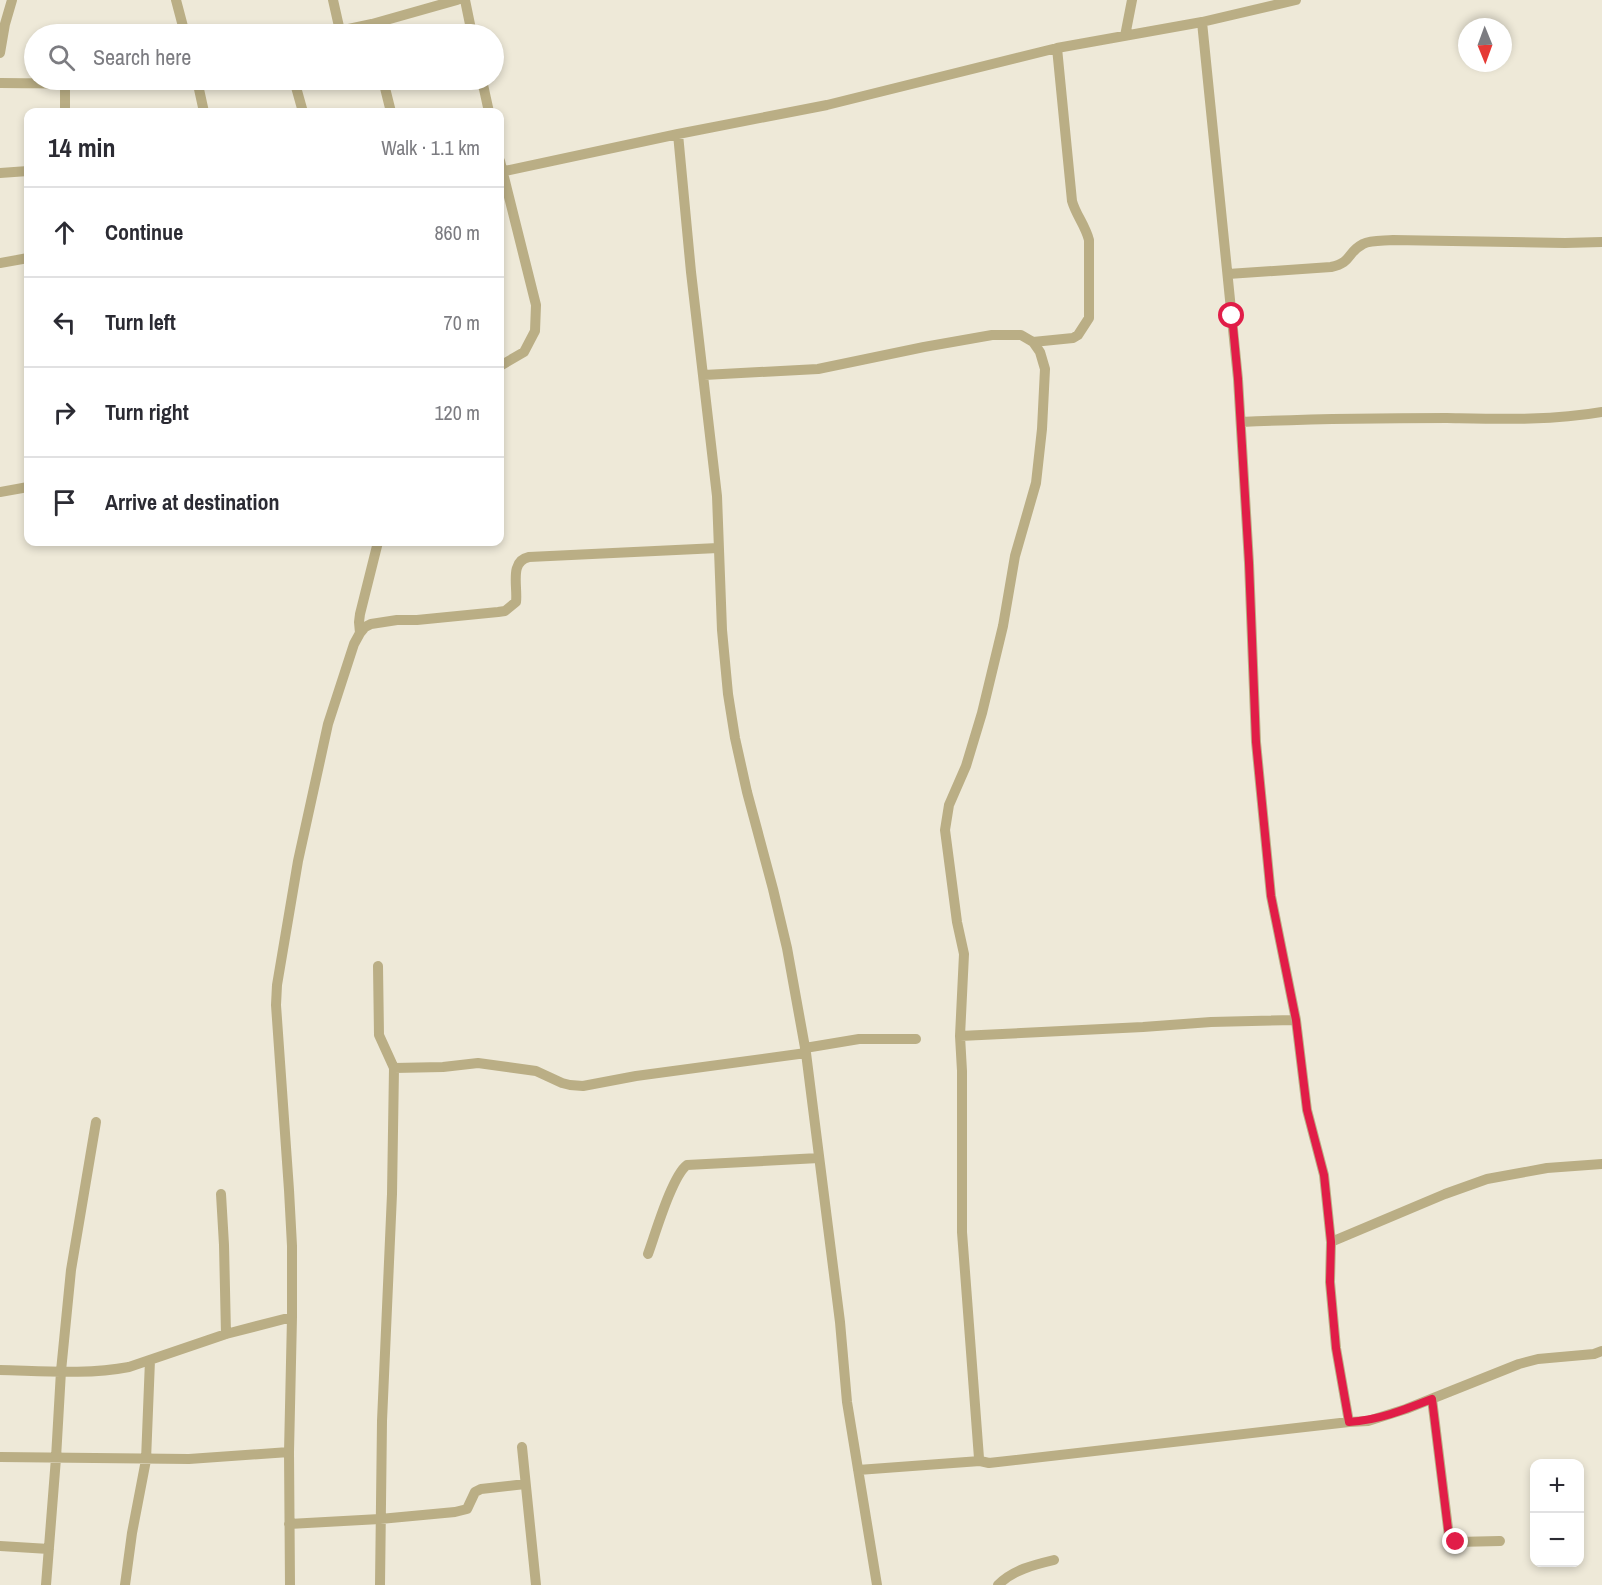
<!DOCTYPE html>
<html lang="en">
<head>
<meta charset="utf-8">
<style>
  :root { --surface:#fff; --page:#f7f7f7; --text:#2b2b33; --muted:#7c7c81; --line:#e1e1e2 }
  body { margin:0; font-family:"Archivo Narrow",sans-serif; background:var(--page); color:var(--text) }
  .controls { position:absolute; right:18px; bottom:18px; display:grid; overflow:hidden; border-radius:12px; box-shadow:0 3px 9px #0003 }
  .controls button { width:54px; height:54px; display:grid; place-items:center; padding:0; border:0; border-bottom:2px solid var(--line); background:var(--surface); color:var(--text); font:30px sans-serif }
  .compass { position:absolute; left:1458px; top:18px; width:54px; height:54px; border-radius:50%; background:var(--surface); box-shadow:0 3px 9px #0003; rotate:179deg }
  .stop { position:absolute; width:18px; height:18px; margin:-14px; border:4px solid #e11d48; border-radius:50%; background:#fff }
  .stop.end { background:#e11d48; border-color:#fff; box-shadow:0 2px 6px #0008 }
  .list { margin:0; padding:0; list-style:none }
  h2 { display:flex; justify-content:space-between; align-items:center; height:78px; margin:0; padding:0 24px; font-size:26px }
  h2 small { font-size:20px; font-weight:400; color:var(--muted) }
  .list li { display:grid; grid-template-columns:39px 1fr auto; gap:18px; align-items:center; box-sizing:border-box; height:90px; padding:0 24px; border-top:2px solid var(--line) }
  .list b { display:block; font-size:22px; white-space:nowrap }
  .list em { font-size:20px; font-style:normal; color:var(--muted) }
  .icon { flex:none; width:33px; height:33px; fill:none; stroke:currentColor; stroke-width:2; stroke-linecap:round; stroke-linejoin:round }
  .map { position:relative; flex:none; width:1602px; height:1585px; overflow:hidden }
  .search { position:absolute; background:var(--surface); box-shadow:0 3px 9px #0003; left:24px; top:24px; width:480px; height:66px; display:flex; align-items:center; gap:15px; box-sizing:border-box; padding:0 21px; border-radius:33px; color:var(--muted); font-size:22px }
  .panel { position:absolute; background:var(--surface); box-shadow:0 3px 9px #0003; left:24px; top:108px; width:480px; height:438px; border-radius:12px }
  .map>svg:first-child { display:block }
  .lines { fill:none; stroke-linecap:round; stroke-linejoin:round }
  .minor { stroke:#baae85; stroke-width:10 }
  .route { stroke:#e11d48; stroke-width:8 }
</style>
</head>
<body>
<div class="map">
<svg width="1602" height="1585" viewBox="0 0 1602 1585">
  <rect width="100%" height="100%" fill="#eee9d8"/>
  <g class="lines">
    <path class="minor" d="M176 0 185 34
      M333 0 340 31
      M465 0 472 34
      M1202 22 1238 379 1249 563 1256 742 1271 896 1296 1020 1307 1110 1324 1175 1331 1242
      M325 34 372 24 457 0
      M1125 36 1132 0
      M0 53 5 24 12 0
      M197 80 204 112
      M294 80 303 112
      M383 80 391 112
      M482 80 489 112
      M0 83C50 83 101 86 151 80
      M65 112V84
      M678 134 691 272 717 496 722 630 728 694 735 738 747 792 773 889 787 948 806 1053 840 1322 847 1402 877 1585
      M500 161 536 305 535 331 524 352 500 366
      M500 172 678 134 827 105 1057 48 1202 22 1296 0
      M0 173 28 171
      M0 263 28 258
      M1228 274 1331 267C1353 262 1346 253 1363 244 1371 240 1383 241 1393 240L1565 243 1602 242
      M1033 342 1073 338 1078 335 1089 318V240C1085 225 1076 215 1072 201L1057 48
      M704 375 818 369 924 347 992 335H1021L1033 342 1040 352 1045 369 1042 429 1036 483 1015 556 1003 626 982 713 966 766 949 805 945 830 957 922 964 954 960 1036 962 1071V1232L979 1458 980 1461 989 1463 1349 1422 1336 1348 1330 1282 1331 1242 1445 1194 1487 1179 1547 1168 1602 1164
      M1241 422C1309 419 1378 418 1447 418 1498 419 1551 421 1602 412
      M0 492 28 487
      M360 633 359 622 360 614 378 542
      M378 966 379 1035 394 1068 392 1194 382 1421 380 1585
      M960 1036 1143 1027 1211 1022 1296 1020
      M805 1048 859 1039H916
      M394 1068 443 1067 478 1063 536 1071 562 1083 570 1085 583 1086 636 1076 806 1053
      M221 1194 224 1245 226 1334
      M648 1254C655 1235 672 1176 687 1165L819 1158
      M0 1370C42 1371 87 1375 129 1367L226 1334 292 1317
      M1432 1399 1449 1536 1452 1540 1456 1542 1500 1541
      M1349 1422 1368 1421 1406 1409 1519 1364 1538 1359 1594 1354 1602 1351
      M522 1447 536 1585
      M0 1457 189 1459 289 1452
      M858 1470 980 1461
      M289 1524 380 1519 455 1512 467 1509 475 1492 481 1489 525 1484
      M0 1546 49 1549
      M46 1585 56 1458 61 1371 71 1270 96 1122
      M125 1585 132 1533 146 1460 150 1360
      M290 1585 289 1452 292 1317V1246L289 1190 276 1005 277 985 298 861 328 724 354 644 360 633 365 627 371 624 397 620H417L498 612 505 611 516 602C518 587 509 561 529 557L718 548
      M998 1585C1013 1570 1033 1565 1054 1560"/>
  </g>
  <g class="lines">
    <path class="route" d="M1232 316 1238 379 1249 563 1256 742 1271 896 1296 1020 1307 1110 1324 1175 1331 1242 1330 1282 1336 1348 1349 1422C1379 1420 1404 1410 1432 1399L1448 1529C1449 1536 1450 1539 1456 1542"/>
  </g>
</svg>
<div class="controls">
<button>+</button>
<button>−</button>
</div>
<svg class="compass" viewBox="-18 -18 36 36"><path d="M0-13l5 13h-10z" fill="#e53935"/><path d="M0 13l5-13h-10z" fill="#7c7c81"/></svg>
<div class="stop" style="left:1232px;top:316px"></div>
<div class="stop end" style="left:1456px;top:1542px"></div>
<div class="search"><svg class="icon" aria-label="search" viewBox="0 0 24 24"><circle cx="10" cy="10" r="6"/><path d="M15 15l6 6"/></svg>Search here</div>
<section class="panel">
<h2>14 min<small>Walk · 1.1 km</small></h2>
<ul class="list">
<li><svg class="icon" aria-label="ahead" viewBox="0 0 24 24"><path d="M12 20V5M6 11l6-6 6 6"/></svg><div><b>Continue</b></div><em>860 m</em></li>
<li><svg class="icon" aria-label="left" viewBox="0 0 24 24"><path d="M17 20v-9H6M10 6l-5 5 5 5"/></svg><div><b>Turn left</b></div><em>70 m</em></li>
<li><svg class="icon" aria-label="right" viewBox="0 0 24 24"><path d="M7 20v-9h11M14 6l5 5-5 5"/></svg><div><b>Turn right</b></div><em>120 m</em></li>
<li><svg class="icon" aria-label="arrive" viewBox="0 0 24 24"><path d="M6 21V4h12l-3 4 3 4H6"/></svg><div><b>Arrive at destination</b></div></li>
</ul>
</section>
</div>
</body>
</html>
